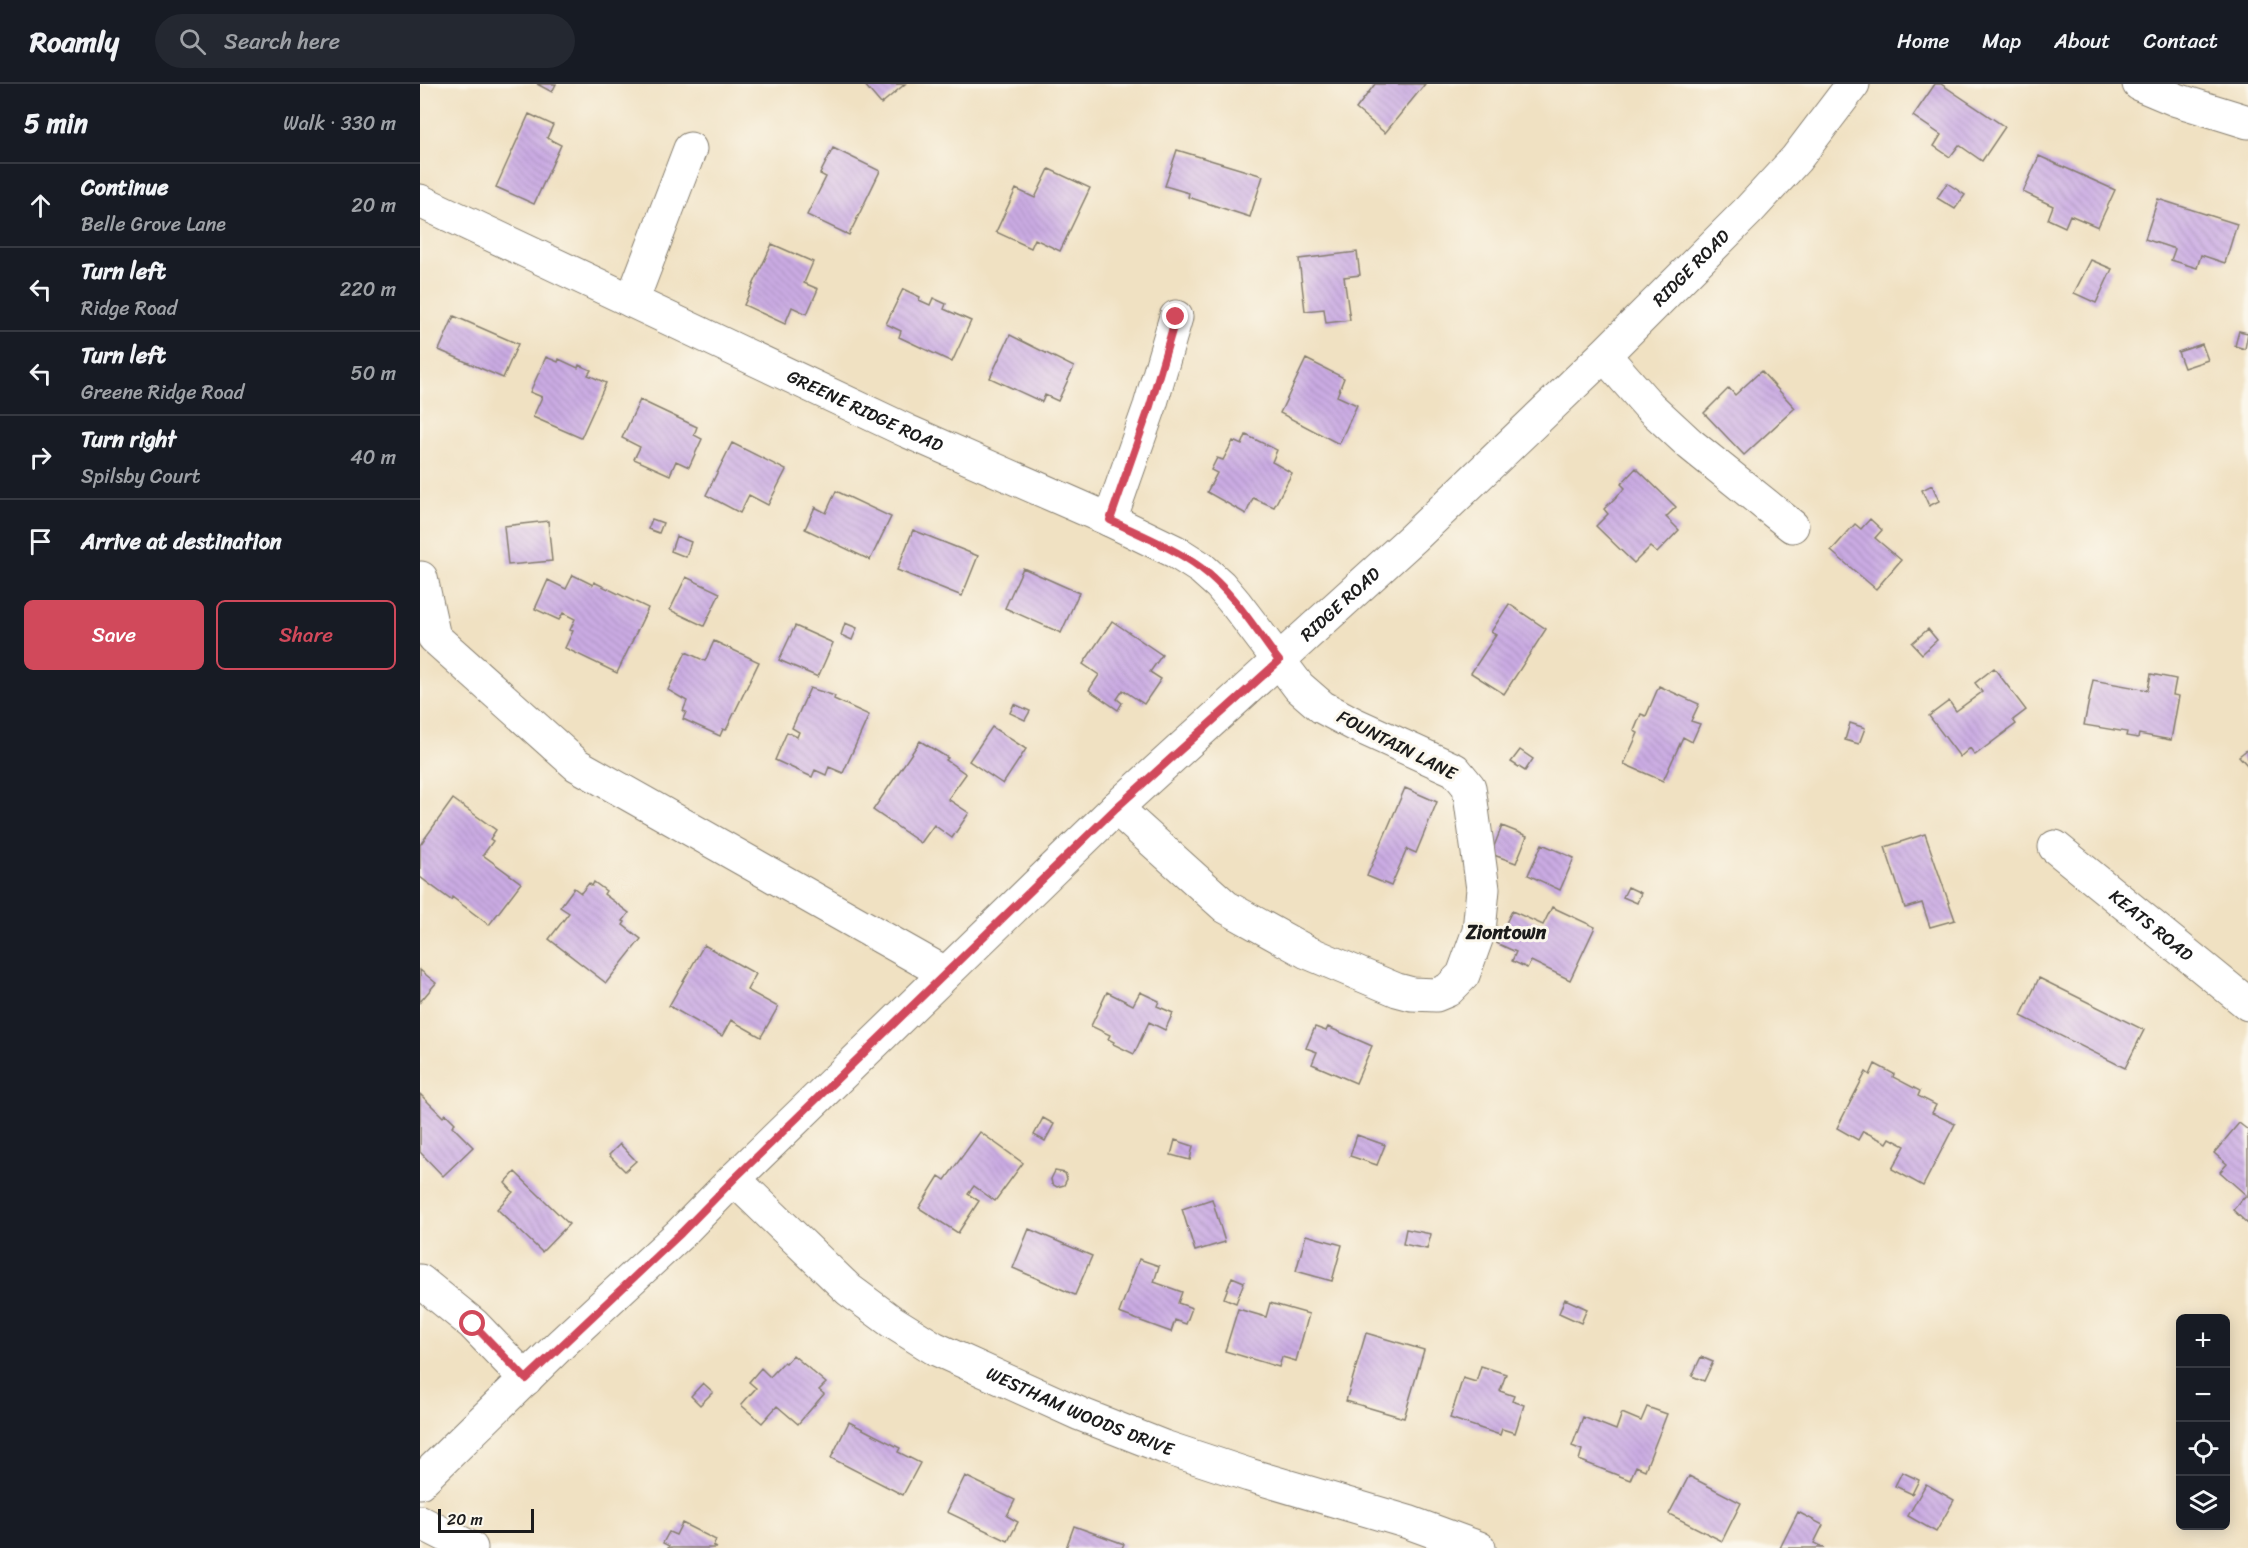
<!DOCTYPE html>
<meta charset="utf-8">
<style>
body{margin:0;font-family:Sriracha,sans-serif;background:#242831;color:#f1f3f6}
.controls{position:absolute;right:18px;bottom:18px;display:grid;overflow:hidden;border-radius:9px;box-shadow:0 3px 15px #0003}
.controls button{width:54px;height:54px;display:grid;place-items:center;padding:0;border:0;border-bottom:2px solid #363941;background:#171b24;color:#f1f3f6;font:30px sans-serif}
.scale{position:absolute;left:18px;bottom:15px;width:96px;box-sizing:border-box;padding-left:6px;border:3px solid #1c1c1c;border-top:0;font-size:16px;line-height:21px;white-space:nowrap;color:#1c1c1c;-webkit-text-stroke:4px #fbf7ec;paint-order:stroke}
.stop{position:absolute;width:18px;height:18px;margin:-14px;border:4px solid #d1495b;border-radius:50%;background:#fff}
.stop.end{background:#d1495b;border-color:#fff;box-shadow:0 2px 6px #0008}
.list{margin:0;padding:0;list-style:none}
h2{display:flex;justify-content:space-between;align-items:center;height:78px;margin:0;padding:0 24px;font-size:26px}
h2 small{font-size:20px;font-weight:400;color:#9ea1a6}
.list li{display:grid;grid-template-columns:39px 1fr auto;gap:18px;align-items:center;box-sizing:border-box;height:84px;padding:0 24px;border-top:2px solid #363941}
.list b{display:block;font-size:22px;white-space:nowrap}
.list p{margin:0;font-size:20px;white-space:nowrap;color:#9ea1a6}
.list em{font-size:20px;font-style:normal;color:#9ea1a6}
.actions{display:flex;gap:12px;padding:18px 24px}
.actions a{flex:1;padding:14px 0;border:2px solid #d1495b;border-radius:9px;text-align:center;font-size:21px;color:#d1495b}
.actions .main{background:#d1495b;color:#fff}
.icon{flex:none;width:33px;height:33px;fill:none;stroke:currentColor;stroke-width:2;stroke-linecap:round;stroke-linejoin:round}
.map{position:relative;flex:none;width:1828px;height:1464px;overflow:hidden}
header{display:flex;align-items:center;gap:36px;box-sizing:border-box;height:84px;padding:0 30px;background:#171b24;border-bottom:2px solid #363941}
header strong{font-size:28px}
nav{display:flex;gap:33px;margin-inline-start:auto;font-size:21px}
.search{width:420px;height:54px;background:#242831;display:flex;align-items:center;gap:15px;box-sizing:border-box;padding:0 21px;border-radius:33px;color:#9ea1a6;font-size:22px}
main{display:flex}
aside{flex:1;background:#171b24}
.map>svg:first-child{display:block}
</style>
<header>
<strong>Roamly</strong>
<div class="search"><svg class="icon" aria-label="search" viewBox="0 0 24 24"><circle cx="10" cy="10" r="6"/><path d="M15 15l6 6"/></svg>Search here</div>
<nav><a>Home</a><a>Map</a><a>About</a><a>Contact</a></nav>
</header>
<main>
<aside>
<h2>5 min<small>Walk · 330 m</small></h2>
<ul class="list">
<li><svg class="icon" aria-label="ahead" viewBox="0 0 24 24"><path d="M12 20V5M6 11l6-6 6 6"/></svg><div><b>Continue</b><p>Belle Grove Lane</p></div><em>20 m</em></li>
<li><svg class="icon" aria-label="left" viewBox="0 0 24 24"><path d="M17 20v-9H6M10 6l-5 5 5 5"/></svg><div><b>Turn left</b><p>Ridge Road</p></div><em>220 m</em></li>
<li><svg class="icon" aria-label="left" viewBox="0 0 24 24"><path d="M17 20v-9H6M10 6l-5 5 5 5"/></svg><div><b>Turn left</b><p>Greene Ridge Road</p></div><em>50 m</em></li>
<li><svg class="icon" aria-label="right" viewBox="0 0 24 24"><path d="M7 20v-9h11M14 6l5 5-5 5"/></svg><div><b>Turn right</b><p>Spilsby Court</p></div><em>40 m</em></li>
<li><svg class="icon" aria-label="arrive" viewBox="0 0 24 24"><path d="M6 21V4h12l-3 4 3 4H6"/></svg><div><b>Arrive at destination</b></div></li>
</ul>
<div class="actions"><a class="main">Save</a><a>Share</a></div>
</aside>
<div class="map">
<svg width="1828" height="1464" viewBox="0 0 1828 1464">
<defs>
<pattern id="building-back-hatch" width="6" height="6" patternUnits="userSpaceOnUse" patternTransform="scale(1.5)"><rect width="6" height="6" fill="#caabe3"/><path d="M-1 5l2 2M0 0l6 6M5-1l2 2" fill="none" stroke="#ad93c2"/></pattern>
</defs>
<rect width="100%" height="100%" fill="#fbf7ec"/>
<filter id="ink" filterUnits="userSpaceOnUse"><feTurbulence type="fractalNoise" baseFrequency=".0167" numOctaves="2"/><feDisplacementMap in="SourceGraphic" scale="12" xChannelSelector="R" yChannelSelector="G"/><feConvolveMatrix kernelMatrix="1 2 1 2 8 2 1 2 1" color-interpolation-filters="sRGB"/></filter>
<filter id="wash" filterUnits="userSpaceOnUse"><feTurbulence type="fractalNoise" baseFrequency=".008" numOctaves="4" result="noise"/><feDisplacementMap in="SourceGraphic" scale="24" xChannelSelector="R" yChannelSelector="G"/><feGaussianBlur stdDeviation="1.35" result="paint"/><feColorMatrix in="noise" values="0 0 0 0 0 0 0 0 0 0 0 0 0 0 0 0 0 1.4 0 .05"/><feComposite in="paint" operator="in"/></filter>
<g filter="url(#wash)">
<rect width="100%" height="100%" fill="#f0e1c2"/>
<g id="blocks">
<path fill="url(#building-back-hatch)" d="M117 0H136L132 8Z
M444 0H485L461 20Z
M955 0H1005L965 49 936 25Z
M1515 0H1521L1585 43 1562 77 1539 61 1530 73 1514 62 1521 51 1493 32Z
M109 30 133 41 127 54 141 61 114 120 76 103Z
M413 64 460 87 429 151 387 131 406 93 400 90Z
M757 66 843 92 830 133 768 113 769 109 745 102Z
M1619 72 1695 106 1678 143 1650 131 1645 143 1628 135 1633 122 1603 108Z
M629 85 670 104 640 167 615 155 611 164 576 148 596 105 615 114Z
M1527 99 1545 111 1535 125 1517 114Z
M1738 115 1817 140 1805 179 1781 171 1777 184 1751 176 1755 165 1725 155Z
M352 160 393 178 384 199 398 205 387 230 372 223 365 240 324 221Z
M937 168 940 191 924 193 930 236 906 239 904 225 885 227 879 175Z
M1671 176 1692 185 1676 219 1654 209Z
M483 205 500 213 499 216 510 221 513 214 526 220 524 225 551 237 532 278 479 253 481 247 466 240Z
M34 232 98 260 83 294 19 266Z
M1819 247 1828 249 1825 265 1815 262Z
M590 251 654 283 638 317 625 311 622 318 570 294Z
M1782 260 1788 276 1764 284 1758 268Z
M126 273 138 278 139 275 158 284 159 281 171 286 168 291 186 299 161 354 113 333 122 313 110 308Z
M886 275 924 294 917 312 937 321 919 360 860 329Z
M1341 287 1375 324 1324 371 1284 329 1309 304 1315 311Z
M220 316 277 343 274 351 282 355 269 383 256 377 250 391 214 375 220 363 202 354Z
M826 351 857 366 852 378 872 389 854 423 833 414 826 430 787 408 797 389 791 386 797 374 803 376 813 357 822 361Z
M312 359 366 386 348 421 329 411 320 429 286 411Z
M1216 384 1256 423 1246 433 1259 446 1237 469 1230 463 1214 479 1176 442 1188 430 1184 425 1205 404 1201 400Z
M1512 401 1519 417 1509 422 1502 406Z
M416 407 471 433 450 476 385 445 395 423 406 429Z
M232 435 243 439 239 449 228 445Z
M1450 435 1462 446 1455 454 1481 476 1456 505 1411 467 1435 440 1441 445Z
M128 437 132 477 88 481 84 442Z
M493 446 558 472 542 512 477 486Z
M256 452 271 458 266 473 251 467Z
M603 484 659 509 641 549 585 524Z
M153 491 173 501 174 498 228 524 197 589 145 564 153 547 150 546 155 535 143 529 139 536 115 525 128 496 146 505Z
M266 493 300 509 284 542 250 526Z
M1089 520 1126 545 1084 610 1051 589 1076 551 1071 548Z
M692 537 742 571 730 588 741 595 724 620 703 606 697 615 702 619 698 626 669 606 679 591 663 580Z
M425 539 437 544 432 556 421 551Z
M375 542 413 559 398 593 359 576Z
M1508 545 1517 556 1502 570 1492 559Z
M294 557 339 578 306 646 303 645 300 652 263 635 266 628 263 627 267 617 248 606 266 568 285 577Z
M1574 584 1606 626 1593 636 1596 640 1555 671 1550 664 1540 673 1509 632 1529 617 1536 627 1562 608 1555 599Z
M1731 590 1756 595 1753 611 1759 612 1751 656 1719 650 1718 654 1706 652 1707 648 1664 641 1673 596 1728 606Z
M1239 602 1279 620 1271 637 1280 640 1272 658 1263 653 1243 697 1204 680 1218 649 1214 647 1221 630 1226 632Z
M390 604 415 612 414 615 449 631 423 689 409 683 406 691 395 686 392 693 355 676 367 648 377 653 379 648 372 644Z
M594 620 610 627 605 636 590 629Z
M1430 639 1445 644 1439 660 1425 656Z
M572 643 606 665 583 700 549 677Z
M500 657 528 674 526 676 546 690 528 715 549 729 532 754 514 741 501 759 453 726Z
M1828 665V682L1819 672Z
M1100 666 1113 675 1105 687 1091 678Z
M985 704 1017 718 996 769 987 765 971 802 947 792Z
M33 715 76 746 70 755 73 757 63 771 101 799 69 841 32 813 31 816 0 793V761Z
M1082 742 1107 752 1096 779 1071 770Z
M1505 750 1535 836 1510 843 1502 819 1485 824 1465 763Z
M1122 760 1154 774 1140 806 1108 791Z
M174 798 186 807 184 810 209 829 203 837 205 838 203 841 221 855 186 899 129 855 149 829 140 823 154 804 161 809 169 799 172 802Z
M1208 803 1221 809 1217 819 1203 813Z
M1132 823 1175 843 1150 896 1111 877 1107 884 1092 877 1096 868 1076 859 1092 827 1123 841Z
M284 861 336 890 327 906 358 923 341 953 311 936 302 952 249 922Z
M0 886 16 899 0 918Z
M1619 894 1724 946 1705 984 1601 932Z
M687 908 713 921 720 908 739 917 737 922 753 929 745 946 729 938 714 970 693 960 694 958 688 955 690 951 671 942Z
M895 943 906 947 908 943 952 962 936 999 892 980 897 968 886 964Z
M1455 980 1474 990 1473 993 1500 1007 1498 1012 1516 1021 1512 1029 1535 1040 1503 1102 1472 1085 1485 1062 1470 1054 1467 1059 1443 1047 1438 1056 1417 1044 1446 988 1450 991Z
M0 1010 23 1033 26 1030 35 1039 32 1042 53 1063 23 1092 0 1068Z
M623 1034 634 1040 625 1057 614 1051Z
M1819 1039 1828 1046V1140L1813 1126 1826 1111 1800 1088 1807 1080 1794 1069Z
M560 1048 603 1079 575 1117 554 1102 548 1110 559 1117 538 1149 499 1124 519 1092 525 1096Z
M937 1051 965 1061 957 1081 930 1072Z
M755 1056 773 1062 770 1076 751 1071Z
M200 1060 216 1077 205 1087 189 1071Z
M635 1087 645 1089 647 1095 644 1101 637 1103 632 1100 631 1095Z
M95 1088 149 1140 122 1168 77 1125 93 1108 85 1099Z
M792 1115 805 1158 775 1167 762 1125Z
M609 1145 672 1172 655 1211 593 1184Z
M986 1145 1011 1150 1007 1165 983 1160Z
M886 1151 922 1161 912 1197 876 1187Z
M719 1175 739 1182 734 1198 762 1208 758 1219 772 1224 766 1240 755 1236 751 1248 699 1229Z
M812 1193 824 1198 816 1219 804 1214Z
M1145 1215 1167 1225 1161 1239 1139 1229Z
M850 1219 889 1230 876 1277 862 1273 859 1283 805 1267 818 1225 846 1233Z
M946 1249 1004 1266 984 1334 926 1317Z
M373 1271 406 1299 399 1306 404 1310 378 1340 357 1322 342 1339 321 1321 336 1304 329 1298 341 1284 350 1293 364 1278 366 1279Z
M1281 1273 1293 1278 1284 1297 1272 1292Z
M1061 1282 1086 1290 1080 1307 1094 1312 1092 1317 1104 1321 1095 1349 1082 1345 1080 1351 1030 1334 1043 1294 1056 1298Z
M283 1299 293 1308 280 1321 271 1312Z
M1227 1323 1247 1330 1225 1386 1216 1382 1210 1396 1159 1376 1162 1366 1152 1362 1163 1333 1196 1346 1202 1329 1221 1337Z
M429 1338 480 1364 478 1368 500 1379 483 1411 411 1374Z
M1482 1388 1499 1396 1492 1410 1475 1402Z
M545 1392 595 1416 587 1432 598 1438 588 1457 527 1428Z
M1269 1392 1321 1419 1302 1457 1249 1430Z
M1506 1400 1534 1416 1516 1448 1488 1432Z
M1378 1428 1403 1441 1394 1459 1404 1464H1360Z
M262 1439 296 1456 293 1462 297 1464H248L249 1462 243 1459 249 1448 256 1451Z
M654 1442 704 1460 702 1464H646Z"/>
</g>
</g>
<g filter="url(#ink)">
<use href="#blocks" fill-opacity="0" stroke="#867e6f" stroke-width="1.5"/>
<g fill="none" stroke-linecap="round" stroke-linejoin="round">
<g stroke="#867e6f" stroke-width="35">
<g id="minor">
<path d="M1719 0 1757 16 1828 38"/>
<path id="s1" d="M0 117 487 347 690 436 756 468 781 484 800 501 816 520 879 603 902 623 934 640 1035 686 1049 703 1063 805 1059 847 1043 891 1028 906 1016 911 992 910 977 906 887 868 806 823 696 724"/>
<path d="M212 217 270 65"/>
<path d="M1184 271 1229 322 1270 360 1372 442"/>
<path d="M690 436 730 322 756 233"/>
<path d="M1 494 14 553 157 681 525 889"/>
<path id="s2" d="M1635 763 1828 920"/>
<path id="s3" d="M314 1095 429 1206 471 1237 514 1264 660 1330 744 1363 829 1391 988 1438 1059 1464"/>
<path d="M0 1197 53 1240 106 1295"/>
<path d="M0 1438 51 1464"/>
</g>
</g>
<g stroke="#867e6f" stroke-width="35">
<g id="tertiary">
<path id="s4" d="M0 1398 141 1260 261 1149 314 1095 696 724 993 454 1184 271 1329 126 1376 75 1433 0"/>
</g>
</g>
<use href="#minor" stroke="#fff" stroke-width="33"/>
<use href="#tertiary" stroke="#fff" stroke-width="33"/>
</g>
</g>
<g fill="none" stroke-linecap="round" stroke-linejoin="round" filter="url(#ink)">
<path stroke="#d1495b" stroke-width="8" d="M53 1240 106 1295 261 1149 314 1095 696 724 859 577C835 545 813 508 781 484 754 464 721 451 690 436L730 322 756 233"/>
</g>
<g text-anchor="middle" stroke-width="6" stroke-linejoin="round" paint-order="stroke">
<g font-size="18" fill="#1c1c1c" stroke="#fbf7ec">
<text dy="6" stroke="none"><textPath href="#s4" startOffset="1758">RIDGE ROAD</textPath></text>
<text dy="6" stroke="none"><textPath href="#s1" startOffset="492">GREENE RIDGE ROAD</textPath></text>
<text dy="6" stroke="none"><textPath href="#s4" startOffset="1272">RIDGE ROAD</textPath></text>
<text transform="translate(977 661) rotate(27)" y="6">FOUNTAIN LANE</text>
<text dy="6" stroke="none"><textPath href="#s2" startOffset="124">KEATS ROAD</textPath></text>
<text dy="6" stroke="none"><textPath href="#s3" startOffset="422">WESTHAM WOODS DRIVE</textPath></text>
</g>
<g font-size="20" font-weight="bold" fill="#1c1c1c" stroke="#fbf7ec">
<text x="1086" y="855">Ziontown</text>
</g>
</g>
</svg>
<div class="controls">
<button>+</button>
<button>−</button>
<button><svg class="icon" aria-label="locate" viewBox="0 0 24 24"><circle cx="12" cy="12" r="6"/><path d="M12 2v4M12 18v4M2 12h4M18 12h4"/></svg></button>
<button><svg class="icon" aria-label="layers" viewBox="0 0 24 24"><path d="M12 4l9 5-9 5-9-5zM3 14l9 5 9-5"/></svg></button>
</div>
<div class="scale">20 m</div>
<div class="stop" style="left:53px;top:1240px"></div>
<div class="stop end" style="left:756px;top:233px"></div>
</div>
</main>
